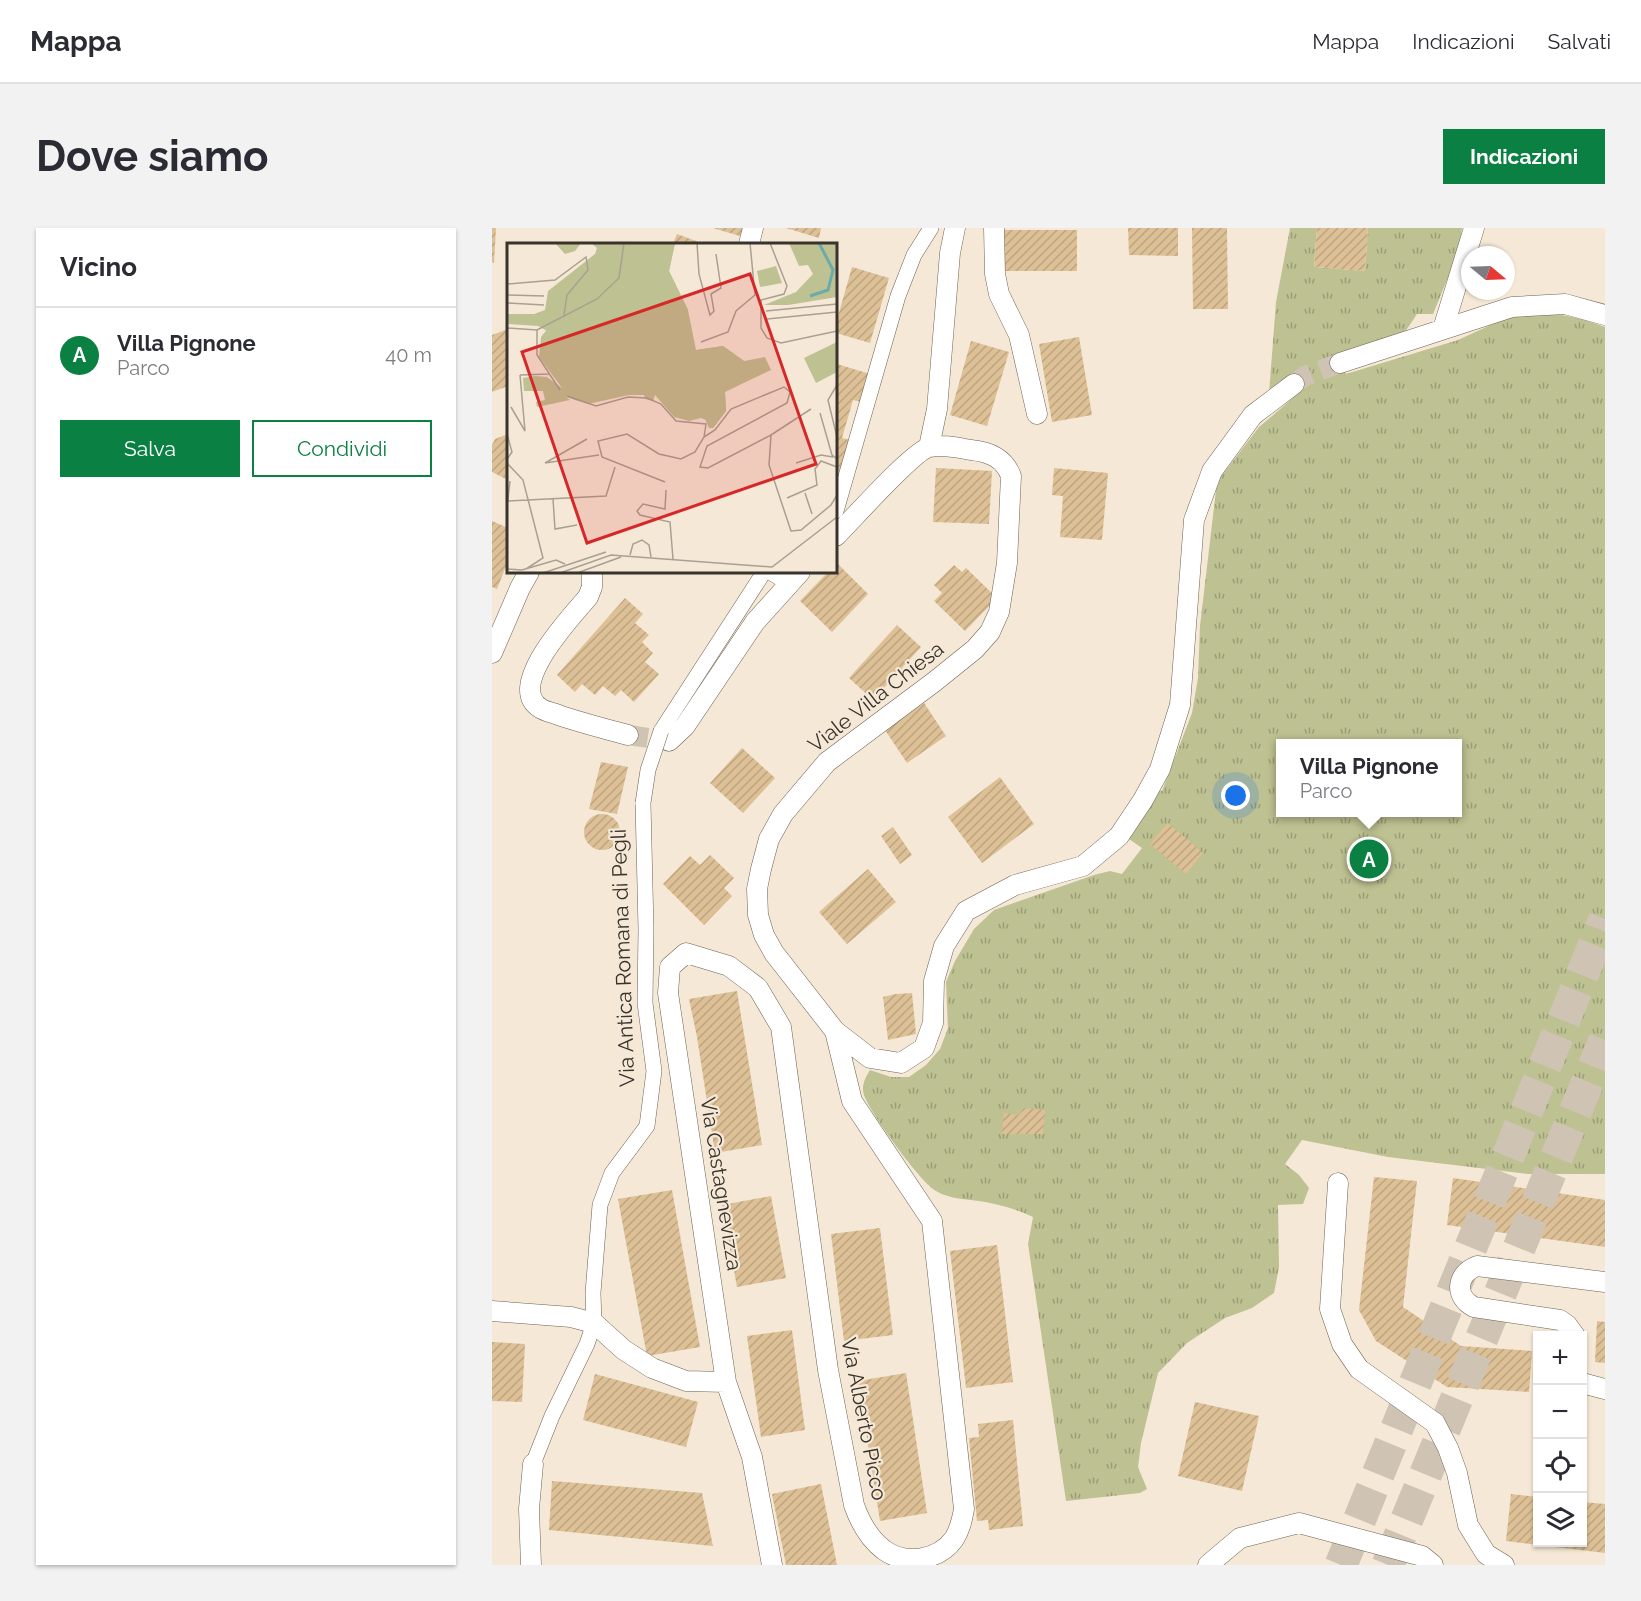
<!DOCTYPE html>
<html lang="it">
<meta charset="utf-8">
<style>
body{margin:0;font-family:Raleway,sans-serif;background:#f2f2f3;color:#2b2b33}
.controls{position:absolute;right:18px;bottom:18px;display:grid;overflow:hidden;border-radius:0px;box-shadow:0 2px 4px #0004}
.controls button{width:54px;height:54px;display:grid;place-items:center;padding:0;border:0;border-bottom:2px solid #e1e1e2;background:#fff;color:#2b2b33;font:30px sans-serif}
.compass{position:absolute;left:969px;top:18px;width:54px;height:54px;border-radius:50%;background:#fff;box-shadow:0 2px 4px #0004;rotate:109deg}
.you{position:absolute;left:744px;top:568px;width:21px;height:21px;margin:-15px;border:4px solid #fff;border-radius:50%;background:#1a73e8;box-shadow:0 0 0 9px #1a73e833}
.badge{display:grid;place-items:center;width:39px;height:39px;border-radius:50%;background:#0b8043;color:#fff;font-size:20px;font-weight:700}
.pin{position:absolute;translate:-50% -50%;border:3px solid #fff;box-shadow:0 2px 6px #0006}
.popup{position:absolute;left:784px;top:511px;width:186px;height:78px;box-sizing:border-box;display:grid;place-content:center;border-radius:0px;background:#fff;filter:drop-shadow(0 2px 4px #0005);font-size:20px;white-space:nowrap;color:#7c7c81}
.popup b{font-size:22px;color:#2b2b33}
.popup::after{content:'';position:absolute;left:50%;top:100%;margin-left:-12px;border:12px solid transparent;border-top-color:#fff}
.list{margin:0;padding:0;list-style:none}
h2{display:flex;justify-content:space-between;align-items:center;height:78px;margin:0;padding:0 24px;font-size:26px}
h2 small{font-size:20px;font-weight:400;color:#7c7c81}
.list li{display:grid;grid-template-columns:39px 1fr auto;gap:18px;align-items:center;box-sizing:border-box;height:96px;padding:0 24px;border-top:2px solid #e1e1e2}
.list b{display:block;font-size:22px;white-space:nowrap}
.list p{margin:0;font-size:20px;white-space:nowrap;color:#7c7c81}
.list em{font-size:20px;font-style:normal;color:#7c7c81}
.actions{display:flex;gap:12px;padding:18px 24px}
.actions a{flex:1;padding:14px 0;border:2px solid #0b8043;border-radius:0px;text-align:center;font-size:21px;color:#0b8043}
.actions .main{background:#0b8043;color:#fff}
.icon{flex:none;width:33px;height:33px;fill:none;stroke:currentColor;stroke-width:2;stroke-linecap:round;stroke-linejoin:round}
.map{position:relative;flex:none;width:1113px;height:1337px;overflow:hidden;border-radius:0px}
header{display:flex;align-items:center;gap:36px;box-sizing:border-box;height:84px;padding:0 30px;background:#fff;border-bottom:2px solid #e1e1e2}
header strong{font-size:28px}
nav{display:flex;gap:33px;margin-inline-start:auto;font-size:21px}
.intro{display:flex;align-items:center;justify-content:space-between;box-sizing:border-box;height:144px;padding:0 36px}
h1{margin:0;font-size:42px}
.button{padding:15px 27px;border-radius:0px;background:#0b8043;color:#fff;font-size:21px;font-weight:700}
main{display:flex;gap:36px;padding:0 36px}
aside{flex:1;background:#fff;border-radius:0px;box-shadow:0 2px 4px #0004}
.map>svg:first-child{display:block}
</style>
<header>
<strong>Mappa</strong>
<nav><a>Mappa</a><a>Indicazioni</a><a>Salvati</a></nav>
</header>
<div class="intro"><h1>Dove siamo</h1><a class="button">Indicazioni</a></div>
<main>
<aside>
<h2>Vicino<small></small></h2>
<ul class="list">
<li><span class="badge">A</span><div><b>Villa Pignone</b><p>Parco</p></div><em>40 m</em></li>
</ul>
<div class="actions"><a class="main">Salva</a><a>Condividi</a></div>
</aside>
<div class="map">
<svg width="1113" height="1337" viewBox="0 0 1113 1337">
<defs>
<pattern id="park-tufts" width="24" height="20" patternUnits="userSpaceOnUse" patternTransform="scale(1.5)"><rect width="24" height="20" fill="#bec191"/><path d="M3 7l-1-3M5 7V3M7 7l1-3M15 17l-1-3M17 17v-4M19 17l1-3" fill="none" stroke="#9b9d77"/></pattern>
<pattern id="building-hatch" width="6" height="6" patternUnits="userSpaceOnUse" patternTransform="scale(1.5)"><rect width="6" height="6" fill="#ddc095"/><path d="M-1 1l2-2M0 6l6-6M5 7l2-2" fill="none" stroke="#bea581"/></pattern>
</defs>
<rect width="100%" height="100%" fill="#f5e8d6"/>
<path fill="url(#park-tufts)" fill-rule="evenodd" d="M798 0H825L822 39 873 43 876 0H970L966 25 941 86H925L913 104 845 130 854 146 966 112 1014 90 1059 85 1090 91 1113 99V946H1037L896 929 810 912 793 936 807 947 817 960 811 976 786 977 787 1039 782 1065 760 1080 733 1090 695 1115 666 1145 649 1215 646 1239 655 1261 648 1265 574 1273 536 1016 541 989C526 982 510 977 493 974 477 971 459 972 444 963 429 955 378 885 372 867 369 858 373 850 378 842L399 849H417L434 837 448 821 456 800 454 754 463 733 482 701 502 682 602 647 618 643 630 646 650 620 621 600 648 558 670 563 700 485 706 450 708 398 725 254 767 199 807 165 799 150 777 166 784 74ZM788 516H966V584H788Z"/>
<path fill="url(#building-hatch)" d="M0 0H4L2 35 0 34Z
M221 0H254L251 9Z
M294 0H329L327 10Z
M636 0H686V28L637 27Z
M700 0H735L736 81H701Z
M825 0H876L873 43 822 39Z
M511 2H585V43H511Z
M185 6 212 16H181Z
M360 39 397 50 378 115 344 105V95Z
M16 101V158L0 164V107Z
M587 109 600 187 560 194 547 116Z
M479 113 517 124 495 198 458 187Z
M345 136 378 146 369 174 361 172 350 210 358 212 349 242 344 241Z
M16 206V252L0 244V217L3 211Z
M444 240 500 243 497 296 441 294Z
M562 240 616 245 610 312 568 309 571 268 560 267Z
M0 293 16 300V333L5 361 0 359Z
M344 334 376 366 340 404 308 373 336 344H344Z
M462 337 470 344 474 340 505 370 473 403 442 373 450 365 442 357Z
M133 370 151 386 143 395 157 407 150 414 161 425 153 434 167 446 142 474 129 462 123 468 111 458 103 467 90 456 83 464 65 447Z
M405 397 429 419 381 472 357 450Z
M432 475 454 508 415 535 393 502Z
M250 520 283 550 251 585 218 555Z
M109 534 136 539 125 586 97 581Z
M508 549 542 596 490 635 456 589Z
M92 604a18 18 0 1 1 36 0a18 18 0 1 1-36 0Z
M676 595 711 625 694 646 658 616Z
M401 599 420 627 408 636 389 608Z
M218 627 242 650 232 660 240 668 212 697 171 656 198 628 208 637Z
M376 641 404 674 355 716 327 684Z
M245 763 270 917 223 925 205 809 197 771Z
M420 765 424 806 396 812 391 769 404 766Z
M530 880 553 882 551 906H510L512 885 529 887Z
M882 949 925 953 911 1079 969 1118 1040 1123 1037 1164 955 1159 884 1113 867 1082Z
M961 950 1113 972V1019L955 997Z
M180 962 208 1119 155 1128 126 971Z
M279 968 294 1050 245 1059 230 977Z
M388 1000 401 1107 352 1113 339 1006Z
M505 1017 521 1154 474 1160 458 1023Z
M1105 1093 1113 1094V1135L1103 1134Z
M300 1102 313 1202 269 1209 255 1108Z
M0 1114 33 1116 30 1174 0 1173Z
M414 1145 435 1285 388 1293 366 1153Z
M103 1146 206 1174 194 1219 91 1192Z
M703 1174 767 1188 750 1263 686 1248Z
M521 1192 531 1298 497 1302 496 1292 485 1293 477 1210 487 1209 486 1196Z
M60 1253 210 1265 221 1318 57 1302Z
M329 1256 345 1337H294L280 1266Z
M1019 1266 1046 1269V1314H1090V1274L1113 1276V1325L1014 1313Z"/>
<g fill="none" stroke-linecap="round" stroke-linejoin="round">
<path stroke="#cfc4b4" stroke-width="20" stroke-dasharray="20 10" stroke-linecap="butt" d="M802 156 813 148 848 135
M136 507 177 513"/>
<path stroke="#cfc4b4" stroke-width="33" stroke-dasharray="33 16" stroke-linecap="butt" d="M849 1337 1113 691
M896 1337 1113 812"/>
<g stroke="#6d6252" stroke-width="16">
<path id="pedestrian" d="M344 283 406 68 422 27 439 0
M278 344 296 355
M169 503 272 344
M41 1236 60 1188 95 1116 102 1095 101 1065 108 977 120 945 155 898 162 843 153 775 154 701 151 575"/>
</g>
<g stroke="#6d6252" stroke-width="21">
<path id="minor" d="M502 0 503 46 507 66 527 107 545 186
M257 16 261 0
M951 101 982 0
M848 135 1020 79 1073 76 1113 87
M437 219 445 181 458 25 463 0
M344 308C359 293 422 222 438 219 450 216 467 220 479 222 498 224 512 230 519 248L515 335 507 384 498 404 483 421 442 454 335 534 291 586 277 611 269 641 265 661 266 687 272 707 282 725 343 803 378 830 409 835 432 820 441 795 442 753 452 718 474 683 523 657 591 638 627 608 651 572 668 541 688 477 702 292 720 243 761 187 802 156
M100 344V359L96 369C80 388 13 458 48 480 54 484 63 485 69 488 91 495 113 501 136 507
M0 425 28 360 37 344
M177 513 193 498 263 394 308 344
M846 955 838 1081 850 1116 867 1141 943 1195 956 1220 965 1245 976 1297 994 1326 1012 1337
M0 1083 79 1089 102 1095 132 1122 160 1140 194 1153 234 1154 176 765 178 739 194 725 237 738 266 760 289 799 336 1142 362 1277C368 1294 376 1310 392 1322 413 1337 446 1333 462 1311 468 1302 470 1292 472 1281L440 993 360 873 343 803
M1083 1108 1075 1097 1068 1092 982 1079C962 1069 964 1046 985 1038L1113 1054
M234 1154 260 1229 280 1337
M1090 1155 1113 1161
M39 1337 37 1281 41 1236
M716 1337 748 1310 807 1295 930 1328 941 1337"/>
</g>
<use href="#pedestrian" stroke="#fff" stroke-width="15"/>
<use href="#minor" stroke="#fff" stroke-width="20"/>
<g stroke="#6d6252" stroke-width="16" stroke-linecap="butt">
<path id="pedestrian-bridge" d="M151 575 156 542 169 503"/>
</g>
<use href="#pedestrian-bridge" stroke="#fff" stroke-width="15"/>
</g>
<g text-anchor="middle" stroke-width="4.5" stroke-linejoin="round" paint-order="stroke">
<g font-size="21" fill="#38332c" stroke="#f5e8d6">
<text transform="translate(384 469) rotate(-38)" y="7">Viale Villa Chiesa</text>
<text transform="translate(131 730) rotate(-92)" y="7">Via Antica Romana di Pegli</text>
<text transform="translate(229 956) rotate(81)" y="7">Via Castagnevizza</text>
<text transform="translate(372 1191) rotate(79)" y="7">Via Alberto Picco</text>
</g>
</g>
<g transform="translate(15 15)">
<rect width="330" height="330" fill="#f5e8d6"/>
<path d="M48 0H74L68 8 58 11ZM84 0H168L162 28 181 67 178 93 189 107 216 103 237 118 218 149 219 168 206 185H202L198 176 31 83 0 81V71H27L38 67 41 48 88 11 90 5ZM282 0H330V54L281 62H257L289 49 306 31 301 22 292 23Z" fill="#bec191"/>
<path d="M119 0H168L162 28 181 67 189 107 216 103 237 118 258 114 264 127 218 149 219 168 206 185H202L201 178 194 175 182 178 167 174 148 152 146 158 138 156 137 152H122L81 161 59 154 63 157 30 164 29 159 38 157 36 148H17L16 135 28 133 40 134 55 145 32 114 34 94 45 80 54 76 64 79 70 69 103 48 113 35Z" fill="#bec191"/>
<path d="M269 23 275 40 253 44 250 28ZM330 99V129L309 140 297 115Z" fill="#bec191"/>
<path fill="none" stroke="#6aabac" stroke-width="3" d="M303 53 321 47 326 27 312 0"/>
<path fill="none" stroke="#a9a092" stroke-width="1.5" d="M190 0 192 31 203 72 207 68 204 51 214 45 209 11M263 0 280 43 277 51 254 57V85L260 95 274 100 330 88M0 41 48 37 79 14 81 27 60 52 57 72M0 52 37 53M0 60 37 62M259 68 330 61M260 76 330 69M0 85 30 87 90 56 112 35 117 0M30 87V112L53 147M194 99 221 89 229 68 248 52 243 0M13 132 42 131M330 142 321 157 330 194M60 153 89 163 121 154 140 155 154 161 169 178 199 181 197 194 188 209 174 216 152 211 120 191 91 198 95 214 158 239M4 164 18 188 13 132M313 170 325 212 330 216M0 191 5 209 0 216M264 192 304 166M197 194 208 187 224 166 277 144 283 149 280 160 200 203 193 224 201 225 264 192 262 222 284 288 294 287 324 262 330 252M80 196 38 220 92 212M0 220 16 237 36 315 19 326M289 220 314 212 326 214M159 247 158 266 136 261 130 268 133 272 163 279 166 316M298 250 305 271M280 255 310 242 308 226 314 218 330 224M46 256 48 286 70 282M0 258 99 253 108 224M0 264 3 238M123 312 126 301 135 297 142 302 144 314M0 326 15 327 49 317 58 321M36 330 99 309M53 330 104 312 265 324 330 274M70 330 114 314"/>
<path fill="#d62828" fill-opacity="0.15" stroke="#d62828" stroke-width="3" d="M243 31 309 221 80 300 15 109Z"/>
<rect width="330" height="330" fill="none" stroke="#38332c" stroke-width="3"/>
</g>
</svg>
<div class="controls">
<button>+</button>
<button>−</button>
<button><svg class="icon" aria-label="locate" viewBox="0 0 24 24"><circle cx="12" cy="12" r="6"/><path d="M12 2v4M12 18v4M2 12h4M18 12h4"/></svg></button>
<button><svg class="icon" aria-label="layers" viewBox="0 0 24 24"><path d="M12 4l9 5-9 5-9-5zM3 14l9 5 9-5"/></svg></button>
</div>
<svg class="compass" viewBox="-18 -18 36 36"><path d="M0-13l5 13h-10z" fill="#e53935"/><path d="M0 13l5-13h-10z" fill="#7c7c81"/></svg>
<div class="you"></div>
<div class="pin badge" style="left:877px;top:631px">A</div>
<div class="popup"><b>Villa Pignone</b>Parco</div>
</div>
</main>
